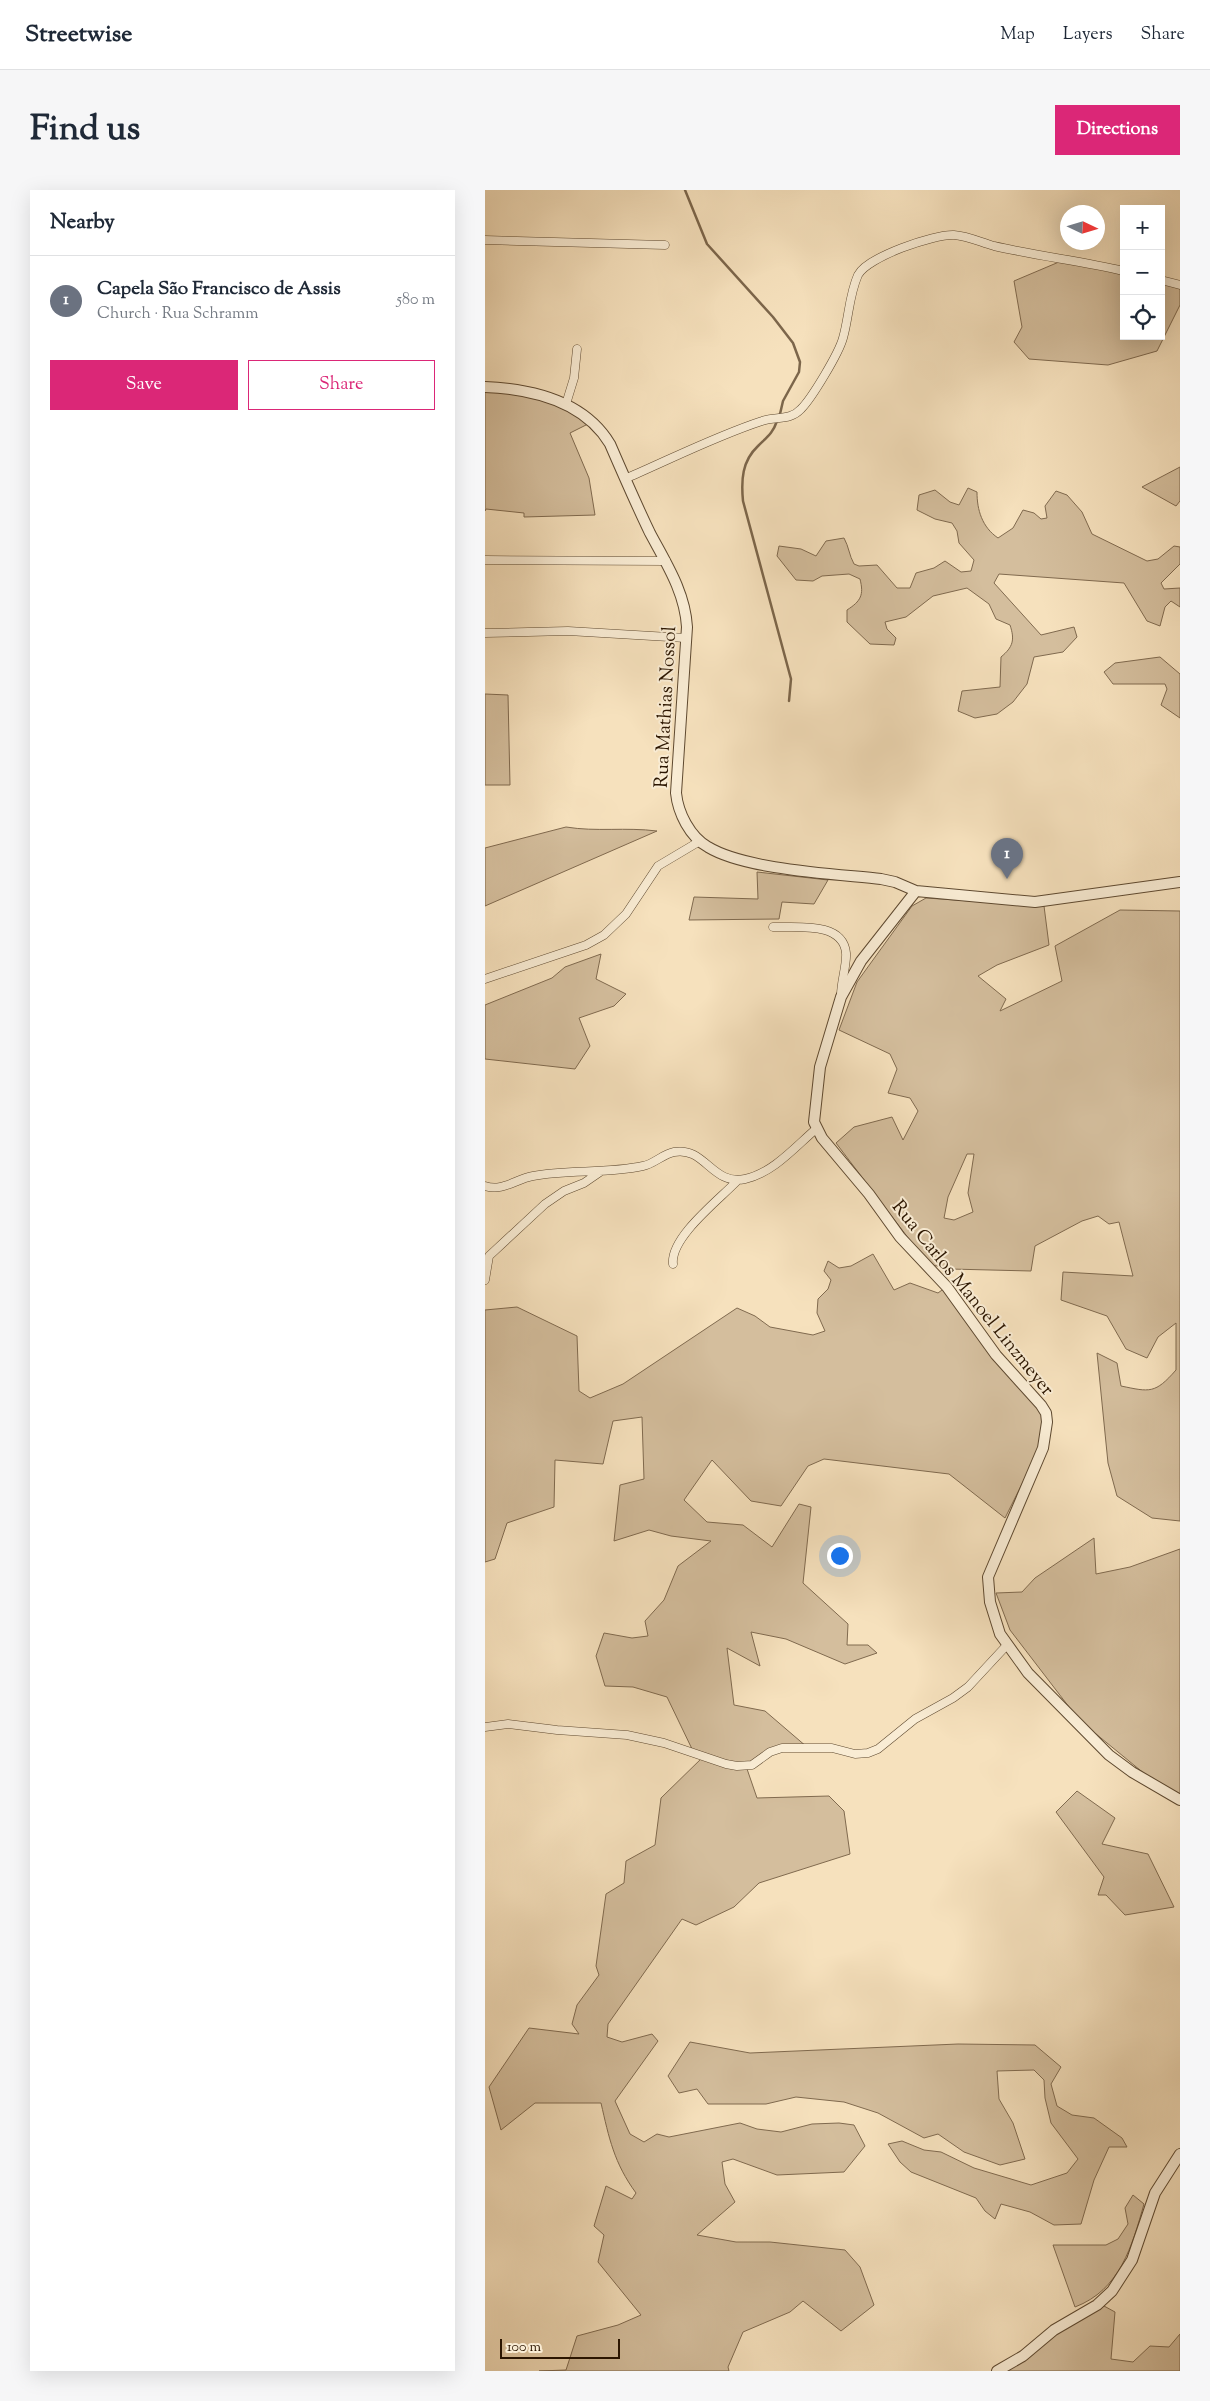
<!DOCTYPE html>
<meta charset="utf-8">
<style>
body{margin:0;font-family:"Sorts Mill Goudy",serif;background:#f6f6f7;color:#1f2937}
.controls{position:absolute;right:15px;top:15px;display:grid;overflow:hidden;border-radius:0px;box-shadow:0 5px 20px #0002}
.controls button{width:45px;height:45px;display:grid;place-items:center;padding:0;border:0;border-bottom:1px solid #e0e1e3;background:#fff;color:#1f2937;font:25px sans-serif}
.compass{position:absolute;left:575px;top:15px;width:45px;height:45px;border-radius:50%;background:#fff;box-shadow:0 5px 20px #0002;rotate:94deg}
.scale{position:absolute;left:15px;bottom:12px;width:120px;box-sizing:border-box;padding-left:5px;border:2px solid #2c1601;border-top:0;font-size:14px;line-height:18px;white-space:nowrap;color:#2c1601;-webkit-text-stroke:4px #f9ecd4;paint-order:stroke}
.you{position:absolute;left:354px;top:1365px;width:18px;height:18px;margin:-12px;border:4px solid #fff;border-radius:50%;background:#1a73e8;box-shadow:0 0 0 8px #1a73e833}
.badge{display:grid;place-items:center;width:32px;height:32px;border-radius:50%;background:#db2777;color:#fff;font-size:16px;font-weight:700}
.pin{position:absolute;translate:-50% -41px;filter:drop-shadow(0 1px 2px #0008)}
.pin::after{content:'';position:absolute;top:26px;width:18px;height:15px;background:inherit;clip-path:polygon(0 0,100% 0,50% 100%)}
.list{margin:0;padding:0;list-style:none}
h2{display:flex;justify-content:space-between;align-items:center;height:65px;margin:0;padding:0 20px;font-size:21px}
h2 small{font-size:16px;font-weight:400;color:#747a83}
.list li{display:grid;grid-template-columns:32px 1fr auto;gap:15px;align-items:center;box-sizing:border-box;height:90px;padding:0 20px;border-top:1px solid #e0e1e3}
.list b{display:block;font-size:19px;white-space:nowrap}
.list p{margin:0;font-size:16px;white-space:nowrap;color:#747a83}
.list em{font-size:16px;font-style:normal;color:#747a83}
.actions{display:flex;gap:10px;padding:15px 20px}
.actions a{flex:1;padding:11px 0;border:1px solid #db2777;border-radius:0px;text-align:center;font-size:18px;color:#db2777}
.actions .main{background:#db2777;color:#fff}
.icon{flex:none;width:28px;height:28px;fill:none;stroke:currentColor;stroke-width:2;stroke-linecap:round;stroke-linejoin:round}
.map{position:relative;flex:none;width:695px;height:2181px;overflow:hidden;border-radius:0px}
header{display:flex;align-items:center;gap:30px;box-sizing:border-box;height:70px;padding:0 25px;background:#fff;border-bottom:1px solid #e0e1e3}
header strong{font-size:24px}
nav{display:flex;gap:28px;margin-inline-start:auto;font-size:18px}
.intro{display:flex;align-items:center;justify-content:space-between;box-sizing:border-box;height:120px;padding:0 30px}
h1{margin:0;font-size:35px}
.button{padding:12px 22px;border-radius:0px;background:#db2777;color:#fff;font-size:18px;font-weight:700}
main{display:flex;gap:30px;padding:0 30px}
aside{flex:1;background:#fff;border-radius:0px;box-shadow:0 5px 20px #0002}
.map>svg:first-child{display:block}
</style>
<header>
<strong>Streetwise</strong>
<nav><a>Map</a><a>Layers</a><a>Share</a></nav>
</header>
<div class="intro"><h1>Find us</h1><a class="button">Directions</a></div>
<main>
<aside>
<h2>Nearby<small></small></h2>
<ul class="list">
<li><span class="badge" style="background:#6b7280">1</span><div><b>Capela São Francisco de Assis</b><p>Church · Rua Schramm</p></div><em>580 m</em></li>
</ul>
<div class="actions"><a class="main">Save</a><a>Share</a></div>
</aside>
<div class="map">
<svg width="695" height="2181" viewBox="0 0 695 2181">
<rect width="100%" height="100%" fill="#f6e1bd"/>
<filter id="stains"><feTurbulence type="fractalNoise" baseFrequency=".004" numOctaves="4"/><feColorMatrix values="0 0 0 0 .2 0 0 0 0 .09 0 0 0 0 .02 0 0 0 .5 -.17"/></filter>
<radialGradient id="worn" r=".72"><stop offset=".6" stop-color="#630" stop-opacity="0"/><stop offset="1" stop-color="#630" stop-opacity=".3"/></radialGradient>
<path fill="#d4be9d" stroke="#806a4f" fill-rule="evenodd" d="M581 69 639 81V146H676V90L695 95V115L672 161 623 175 544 169 529 152 537 137 529 91Z
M0 200C45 203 67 207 103 234L85 243 104 288 110 325 39 327V323L1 319 0 321Z
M695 277V311L691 316 657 297Z
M483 298 492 302C492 320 497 337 513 348L528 338 538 320 549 323 556 329 562 328 560 316 571 301 582 305 597 322 607 344 662 371 673 369 689 356 695 357V374L676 393 679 399 695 398V417L686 411 680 417 675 436 662 431 639 393 514 384 509 393 556 445 589 437 592 447 578 462 549 467 542 494 528 512 512 524 490 528 473 521 477 501 515 497 516 467C528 457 530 450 525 435L511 429 504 414 482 398 448 406 421 427 400 432 402 439 411 448 409 455 385 454 362 432V420C376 411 379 405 375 389L364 384 337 386 328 391 311 390 292 366 294 356 316 359 331 366 341 351 359 348C364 357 364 365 369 374L374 376 392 375 412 398H425L431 383 449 378 460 371 476 382 486 381 489 370 474 353 472 341 467 333 450 329 432 320 434 305 450 300 465 312 474 315Z
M675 467 695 484V528L676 515 682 499 680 494H628L619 482 630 473Z
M0 504 23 505 25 595H0Z
M81 637C111 642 141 637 172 641L0 716V658Z
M272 682 343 690 329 714 297 712 294 729 204 730 209 707 273 709Z
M441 708 559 716 564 755 512 775 493 786 521 809 515 821 577 791 570 756 635 720 695 721V1331L667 1328 632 1306 623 1273 612 1163 632 1173 636 1196C665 1202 670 1204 691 1180V1133L673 1147 662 1168 641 1159 622 1126 576 1110 578 1082 648 1086 634 1032 624 1034 613 1026 597 1031 550 1056 546 1081 465 1079 443 1074 351 953 369 937 407 927 418 950 433 921 425 908 403 903 412 879 405 864 354 840 372 792 427 716ZM482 964H489L483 1003 488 1022 469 1030 459 1028 463 1007Z
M116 764 111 789 141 804 129 816 94 828 105 856 90 879 0 869V815L67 788 80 777Z
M388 1064 409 1100 425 1093 453 1103 461 1097 558 1223V1246L544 1280 520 1328 464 1284 339 1269 323 1276 296 1316 266 1311 227 1270 199 1310 222 1332 258 1335 287 1357 314 1314 326 1317 318 1393 363 1434 362 1455H383L392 1463 360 1474 301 1449 266 1442 275 1476 242 1458 249 1515 280 1521 322 1557 297 1558 261 1576 272 1608 344 1606 359 1621 365 1664 274 1693 249 1717 211 1735 197 1729 123 1834 122 1847 137 1852 167 1844 173 1851 130 1911 145 1944 159 1952 172 1944 184 1947 255 1933 272 1939 296 1942 327 1934 354 1933 369 1935 380 1956 359 1982 292 1985 248 1969 237 1972 240 1994 250 2012 212 2045 251 2052H285L360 2060 375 2077 389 2115 356 2141 318 2111 305 2122 258 2142 243 2177 244 2181H54L81 2180 92 2146 133 2135 156 2125 113 2072 119 2045 109 2036 121 1996 147 2009 151 2003C129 1973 124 1948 116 1913H50L16 1940 4 1897 44 1838 94 1844 87 1834 92 1815 114 1785 111 1776 121 1704 139 1693 141 1671 170 1655 176 1608 219 1566 208 1561 182 1507 148 1497 120 1496 111 1466 119 1443 147 1448 163 1446 160 1431 179 1410 193 1376 226 1351 186 1346 164 1340 129 1351 135 1295 159 1289 157 1227 128 1231 118 1274 70 1270 69 1317 22 1333 10 1369 0 1372V1120L32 1117 92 1146 94 1201 105 1208 138 1194 252 1118 270 1126 285 1137 328 1145 340 1141 332 1123 333 1109 343 1099 346 1090 339 1081 343 1071 354 1078 366 1076Z
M609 1348 611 1384 645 1377 695 1359V1606L672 1594 594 1530 525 1440 511 1403 537 1402 550 1388Z
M592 1601 630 1628 617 1654 663 1664 689 1717 640 1725 621 1705H613L619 1687 571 1622Z
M205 1852 265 1863 473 1854 550 1855 576 1877 566 1894 572 1916 587 1925 609 1928 637 1948 642 1957H624L609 1990 596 2034 569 2035 545 2022 516 2014 510 2029 500 2021 491 2008 426 1982 415 1972 403 1954 417 1951 439 1960 456 1962 489 1978 546 1995 582 1983 593 1969 566 1933 560 1908 559 1890 549 1880 512 1881 514 1909 528 1933 540 1969 515 1975 479 1962 453 1944 439 1948 393 1923 359 1912 311 1907 281 1914H223L212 1899 194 1903 183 1886Z
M648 2005 659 2014C647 2056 635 2100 590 2117L568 2055H621L633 2049 643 2034 640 2018Z
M619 2116 630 2122 626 2169 648 2172 665 2156 684 2157 695 2144V2181H518L578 2138Z"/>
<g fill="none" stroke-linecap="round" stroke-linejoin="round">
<path stroke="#7c664b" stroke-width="2.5" d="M200 0 222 54 288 127 308 153 315 172 314 182 298 211 295 224
M292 231C288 243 282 247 273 256 257 271 256 290 258 311L306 489 304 511"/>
<g stroke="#5e4930" stroke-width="9">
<path id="minor" d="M0 50 180 55
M676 90 695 95
M81 214 89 188 92 159
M142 288C186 269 231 246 277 231 291 226 305 231 316 219 327 208 354 163 358 148 364 127 364 105 373 85 382 67 449 44 469 45 483 46 495 52 509 56 552 66 596 71 639 81
M0 370 181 371
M0 443 83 441 201 448
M288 737C311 738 358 731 361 763 362 774 356 792 356 805
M0 789 101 755 119 745 141 724 173 676 215 651
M0 996C17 1002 31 989 48 986 84 979 121 984 158 976 169 974 178 964 189 962 220 956 227 996 260 989 288 983 310 957 331 939
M188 1074C185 1047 235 1009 253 990
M0 1090 4 1066 60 1014 79 1001 99 993 115 982
M0 1537 23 1534 72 1540 142 1545 179 1553 241 1574 252 1576 267 1575 285 1562 297 1558H347L370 1564 383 1563 393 1559 430 1529 468 1508 483 1497 522 1455"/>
</g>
<g stroke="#5e4930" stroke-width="12">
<path id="tertiary" d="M0 197C48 199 99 211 125 254 138 284 151 314 165 343 181 373 200 402 202 437L191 603C193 623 205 647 223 657 261 680 351 684 396 689L410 692 431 701 550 712 695 692
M431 701 376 771 356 807 335 877 329 932 337 948 384 1004 415 1047 462 1097 511 1165 556 1215 561 1223 562 1232 558 1258 503 1387 505 1412 515 1444 543 1483 624 1565 647 1582 695 1610
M512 2181 538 2166 569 2140 612 2115 627 2101 647 2070 670 2003 695 1964"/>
</g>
<use href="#minor" stroke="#f9ecd4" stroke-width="8"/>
<use href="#tertiary" stroke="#f9ecd4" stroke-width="10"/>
</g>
<g text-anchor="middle" stroke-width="4" stroke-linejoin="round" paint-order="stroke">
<g font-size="19" fill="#2c1601" stroke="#f9ecd4">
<text transform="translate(179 517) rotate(-87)" y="7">Rua Mathias Nossol</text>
<text transform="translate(489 1107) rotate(51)" y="7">Rua Carlos Manoel Linzmeyer</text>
</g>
</g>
<rect width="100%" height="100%" filter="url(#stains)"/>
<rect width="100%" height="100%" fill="url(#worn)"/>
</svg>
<div class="controls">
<button>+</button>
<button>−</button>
<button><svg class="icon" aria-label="locate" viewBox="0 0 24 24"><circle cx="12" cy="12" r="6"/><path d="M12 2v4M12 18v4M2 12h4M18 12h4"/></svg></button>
</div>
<svg class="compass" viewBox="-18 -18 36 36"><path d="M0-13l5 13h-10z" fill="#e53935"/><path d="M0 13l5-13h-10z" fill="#747a83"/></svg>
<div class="scale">100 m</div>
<div class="you"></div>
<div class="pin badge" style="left:522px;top:689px;background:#6b7280">1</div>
</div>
</main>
